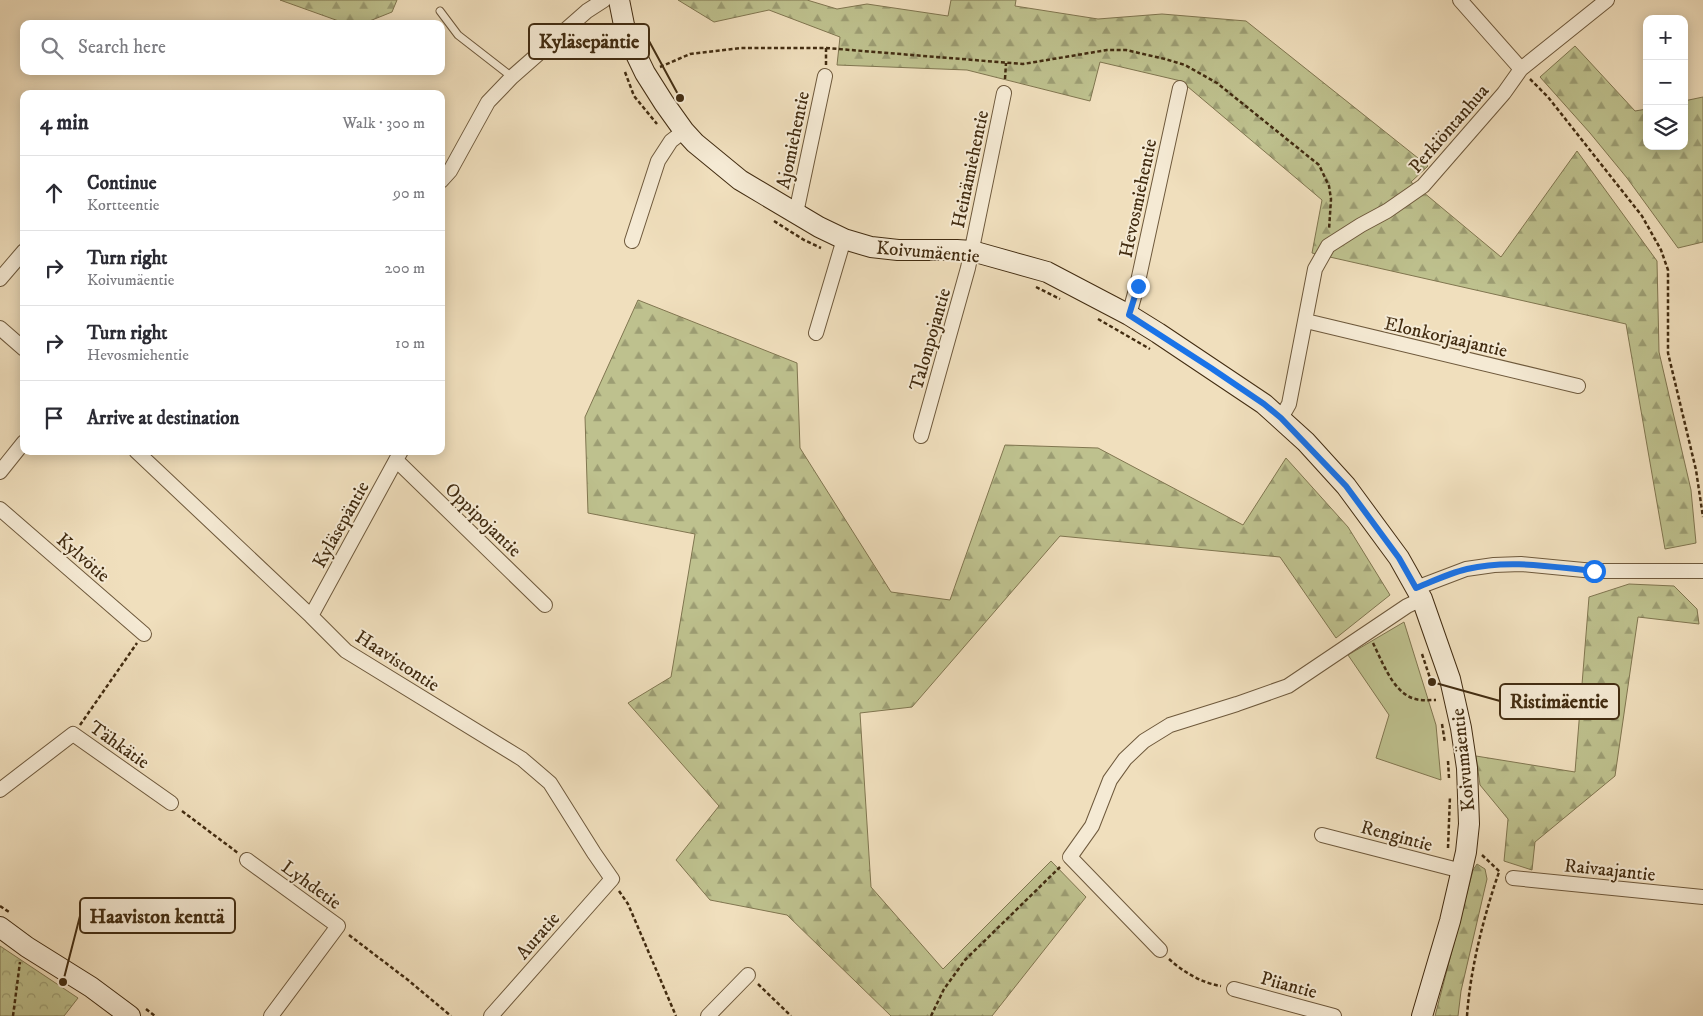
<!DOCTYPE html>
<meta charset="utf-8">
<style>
body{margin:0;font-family:"IM FELL DW Pica",serif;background:#f7f7f7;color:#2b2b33}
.controls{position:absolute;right:15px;top:15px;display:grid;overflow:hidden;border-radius:10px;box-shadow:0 2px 12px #0003}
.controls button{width:45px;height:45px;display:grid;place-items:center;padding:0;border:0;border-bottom:1px solid #e1e1e2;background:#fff;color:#2b2b33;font:25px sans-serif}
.stop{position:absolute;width:15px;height:15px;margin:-11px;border:4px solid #1a73e8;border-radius:50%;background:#fff}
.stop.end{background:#1a73e8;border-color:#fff;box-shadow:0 1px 5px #0008}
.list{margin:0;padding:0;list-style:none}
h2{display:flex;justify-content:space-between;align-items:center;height:65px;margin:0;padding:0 20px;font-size:21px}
h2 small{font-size:16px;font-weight:400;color:#7c7c81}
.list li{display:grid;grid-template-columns:32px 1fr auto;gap:15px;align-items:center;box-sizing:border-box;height:75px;padding:0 20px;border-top:1px solid #e1e1e2}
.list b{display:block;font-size:19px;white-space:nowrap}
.list p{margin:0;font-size:16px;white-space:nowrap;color:#7c7c81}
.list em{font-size:16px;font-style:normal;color:#7c7c81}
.icon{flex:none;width:28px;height:28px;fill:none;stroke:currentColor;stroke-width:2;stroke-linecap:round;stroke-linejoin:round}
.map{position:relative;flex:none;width:1703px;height:1016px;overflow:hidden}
.search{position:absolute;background:#fff;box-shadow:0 2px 12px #0003;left:20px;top:20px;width:425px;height:55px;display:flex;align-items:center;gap:12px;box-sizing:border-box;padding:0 18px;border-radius:10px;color:#7c7c81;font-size:19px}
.panel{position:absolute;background:#fff;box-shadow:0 2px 12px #0003;left:20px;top:90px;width:425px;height:365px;border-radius:10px}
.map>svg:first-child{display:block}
</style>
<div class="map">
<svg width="1703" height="1016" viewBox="0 0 1703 1016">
<defs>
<pattern id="forest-firs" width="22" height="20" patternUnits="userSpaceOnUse" patternTransform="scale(1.25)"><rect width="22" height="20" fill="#bec18e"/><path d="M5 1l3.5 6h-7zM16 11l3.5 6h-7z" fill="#9c9d73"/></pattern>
<pattern id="park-crowns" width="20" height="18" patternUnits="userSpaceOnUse" patternTransform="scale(1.25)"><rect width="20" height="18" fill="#bec18e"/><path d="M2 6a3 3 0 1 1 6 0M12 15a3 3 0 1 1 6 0" fill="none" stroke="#9c9d73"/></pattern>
</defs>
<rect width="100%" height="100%" fill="#f0dfbd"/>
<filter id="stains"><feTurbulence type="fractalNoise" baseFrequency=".004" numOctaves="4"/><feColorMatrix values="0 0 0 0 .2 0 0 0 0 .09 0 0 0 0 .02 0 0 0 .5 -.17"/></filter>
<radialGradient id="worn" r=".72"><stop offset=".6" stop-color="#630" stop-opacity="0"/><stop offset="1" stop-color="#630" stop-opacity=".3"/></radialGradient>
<path fill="#bec18e" stroke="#807650" d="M1404 622 1436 725 1441 780 1376 758 1389 715 1348 655Z"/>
<path fill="url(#forest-firs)" stroke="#807650" d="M280 0H397L392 12 362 24H347Z
M678 0H807L837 9 867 4 948 16 951 0H1016L1015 6 1098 19 1162 14 1246 21 1428 166 1411 182 1501 257 1577 151 1657 261 1659 352 1691 490 1696 543 1665 549 1626 324 1312 253 1322 200 1181 81 1100 62 1090 101 967 70 837 65 840 37 769 10 714 22Z
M1575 46 1635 111 1647 109V146H1684V101L1703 97V242L1678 248 1627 178 1590 133 1540 77Z
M638 300 797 363 800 448 891 592 950 600 1005 445 1098 448 1243 525 1286 458 1348 527 1390 595 1336 638 1280 557 1060 536 912 707 860 713 871 887 943 969 1051 861 1086 897 992 1016H891L787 915 710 900 676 860 719 806 628 703 671 677 695 534 588 513 585 417Z
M1629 584 1674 586 1697 609 1699 624 1638 617 1615 776 1535 842 1532 870 1504 861 1508 819 1480 785 1476 756 1575 772 1589 597Z
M1477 864 1485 869 1487 879 1461 991 1458 1016H1435L1473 870Z"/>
<path fill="url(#park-crowns)" stroke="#807650" d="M0 946 78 998 64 1016H0Z"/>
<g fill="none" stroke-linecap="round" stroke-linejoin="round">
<g stroke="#6e593c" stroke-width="9">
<path id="lane" d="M440 11 458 35 512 77"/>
</g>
<g stroke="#6e593c" stroke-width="16">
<path id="street" d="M1460 0 1521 69
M441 181 450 171 488 102 512 77 587 11 604 0
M796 213 825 76
M632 241 658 161 671 141 684 131
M0 279 24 251
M1129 315 1137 286 1180 88
M1306 321 1578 386
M0 328 24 349
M816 333 844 239
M1281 418 1289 404 1315 269 1328 246 1361 225 1387 211 1423 186 1504 93 1521 69 1607 0
M921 436 968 268 1004 93
M136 451 311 616 346 651 522 759 550 783 594 853 612 879 491 1016
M396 460 545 605
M0 472 24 442
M0 509 144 634
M1416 588 1466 569 1494 565 1521 564 1594 571H1703
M311 616 401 451
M0 790 73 734 171 803
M1322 835 1462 871
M247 860 338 926 271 1016
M1513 878 1703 897
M1160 950 1070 857 1092 826 1110 780 1125 759 1144 741 1170 725 1237 704 1288 686 1407 606 1422 599
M1234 989 1334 1016
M708 1016 748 975"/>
</g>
<g stroke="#422c11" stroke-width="22">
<path id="secondary" d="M619 0 624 25 631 44 645 73 664 103 684 131 695 143 740 180 819 227 844 239 871 247 898 250H957L972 251 1047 272 1129 315 1158 333 1264 404 1306 442 1346 486 1399 558 1422 599 1450 679 1461 728 1467 768 1469 824 1466 852 1450 921 1422 1016
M0 927 27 947 91 987 130 1016"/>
</g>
<path stroke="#422c11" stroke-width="2.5" stroke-dasharray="4 2.5" stroke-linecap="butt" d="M826 65V48
M660 67 690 54 741 48H826L1023 64 1107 50H1126L1165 59 1185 65 1217 83 1319 165 1329 186 1331 199 1329 230
M625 72 634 96 657 124
M1005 79 1006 63
M1530 79 1548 97 1642 216 1661 250 1668 270V353L1696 470 1703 517
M774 221 804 240 821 248
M1036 287 1060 299
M1098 319 1150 349
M1373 643C1382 661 1392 690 1412 698 1420 701 1428 700 1436 700
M1422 654 1430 678
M1442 724 1445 743
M80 725 137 643
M1448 761 1449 778
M182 811 238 853
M1448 848 1450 796
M1482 855 1500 872
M619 891 628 904 676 1016
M0 906 9 912
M349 935 408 980 451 1016
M1169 959C1183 972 1202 983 1221 986
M758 984 791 1016
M146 1009 155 1016
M13 1016 20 962
M931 1016 944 989 965 960 1060 867
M1467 1016C1470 970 1484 915 1499 872"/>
<use href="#lane" stroke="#f5ead4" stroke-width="7"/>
<use href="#street" stroke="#f5ead4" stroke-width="14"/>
<use href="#secondary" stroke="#f5ead4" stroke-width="20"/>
</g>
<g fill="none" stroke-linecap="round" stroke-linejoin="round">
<path stroke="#1a73e8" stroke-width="6" d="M1138 286 1129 315 1211 368 1264 404 1281 418 1346 486 1399 558 1416 588C1433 581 1450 573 1467 569 1509 559 1552 567 1594 571"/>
</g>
<g text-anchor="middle" stroke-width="4" stroke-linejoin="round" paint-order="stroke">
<g font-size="19" fill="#422c11" stroke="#f5ead4">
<text transform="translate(1448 128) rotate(-49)" y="7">Perkiöntanhua</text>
<text transform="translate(792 140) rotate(-78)" y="7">Ajomiehentie</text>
<text transform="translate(969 169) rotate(-78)" y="7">Heinämiehentie</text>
<text transform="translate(1137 198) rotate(-78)" y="7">Hevosmiehentie</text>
<text transform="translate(928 251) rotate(5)" y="7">Koivumäentie</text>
<text transform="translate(1446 336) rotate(13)" y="7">Elonkorjaajantie</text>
<text transform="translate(929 339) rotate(-74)" y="7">Talonpojantie</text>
<text transform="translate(484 519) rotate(44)" y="7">Oppipojantie</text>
<text transform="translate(340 524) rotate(-61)" y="7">Kyläsepäntie</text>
<text transform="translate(84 557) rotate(41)" y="7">Kylvötie</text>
<text transform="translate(398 660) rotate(33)" y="7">Haavistontie</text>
<text transform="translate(120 744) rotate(35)" y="7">Tähkätie</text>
<text transform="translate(1462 760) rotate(-96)" y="7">Koivumäentie</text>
<text transform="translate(1397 835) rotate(15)" y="7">Rengintie</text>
<text transform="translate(1610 869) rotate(6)" y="7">Raivaajantie</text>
<text transform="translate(312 884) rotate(36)" y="7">Lyhdetie</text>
<text transform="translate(537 935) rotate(-49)" y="7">Auratie</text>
<text transform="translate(1289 984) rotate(15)" y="7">Piiantie</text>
</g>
</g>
<path fill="none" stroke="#422c11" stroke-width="2" d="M680 98L649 41M1432 682L1500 701M63 982L80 916"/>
<g fill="#422c11" stroke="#f5ead4" stroke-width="2">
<circle cx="680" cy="98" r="5"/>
<circle cx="1432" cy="682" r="5"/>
<circle cx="63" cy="982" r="5"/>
</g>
<g fill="#f5ead4" stroke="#422c11" stroke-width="2">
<rect x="529" y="24" width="120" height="35" rx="5"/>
<rect x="1500" y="684" width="119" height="35" rx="5"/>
<rect x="80" y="898" width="155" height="35" rx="5"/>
</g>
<g font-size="20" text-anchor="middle" font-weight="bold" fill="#422c11">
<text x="589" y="48">Kyläsepäntie</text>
<text x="1559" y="708">Ristimäentie</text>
<text x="157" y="923">Haaviston kenttä</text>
</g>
<rect width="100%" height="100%" filter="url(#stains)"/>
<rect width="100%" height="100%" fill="url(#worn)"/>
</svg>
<div class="controls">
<button>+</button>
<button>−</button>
<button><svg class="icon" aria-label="layers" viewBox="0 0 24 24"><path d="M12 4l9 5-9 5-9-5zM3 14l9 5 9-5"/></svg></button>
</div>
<div class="stop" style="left:1594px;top:571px"></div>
<div class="stop end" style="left:1138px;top:286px"></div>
<div class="search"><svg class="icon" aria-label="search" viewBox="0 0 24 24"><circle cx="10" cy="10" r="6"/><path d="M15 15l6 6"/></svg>Search here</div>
<section class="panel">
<h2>4 min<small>Walk · 300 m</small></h2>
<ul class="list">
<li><svg class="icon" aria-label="ahead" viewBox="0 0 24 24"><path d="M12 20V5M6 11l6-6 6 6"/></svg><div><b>Continue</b><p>Kortteentie</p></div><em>90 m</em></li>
<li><svg class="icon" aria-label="right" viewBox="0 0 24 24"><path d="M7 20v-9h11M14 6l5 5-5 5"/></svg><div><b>Turn right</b><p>Koivumäentie</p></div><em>200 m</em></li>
<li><svg class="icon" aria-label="right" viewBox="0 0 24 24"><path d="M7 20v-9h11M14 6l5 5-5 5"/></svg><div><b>Turn right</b><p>Hevosmiehentie</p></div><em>10 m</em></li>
<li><svg class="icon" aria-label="arrive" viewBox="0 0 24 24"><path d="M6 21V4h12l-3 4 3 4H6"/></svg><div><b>Arrive at destination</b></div></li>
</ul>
</section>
</div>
